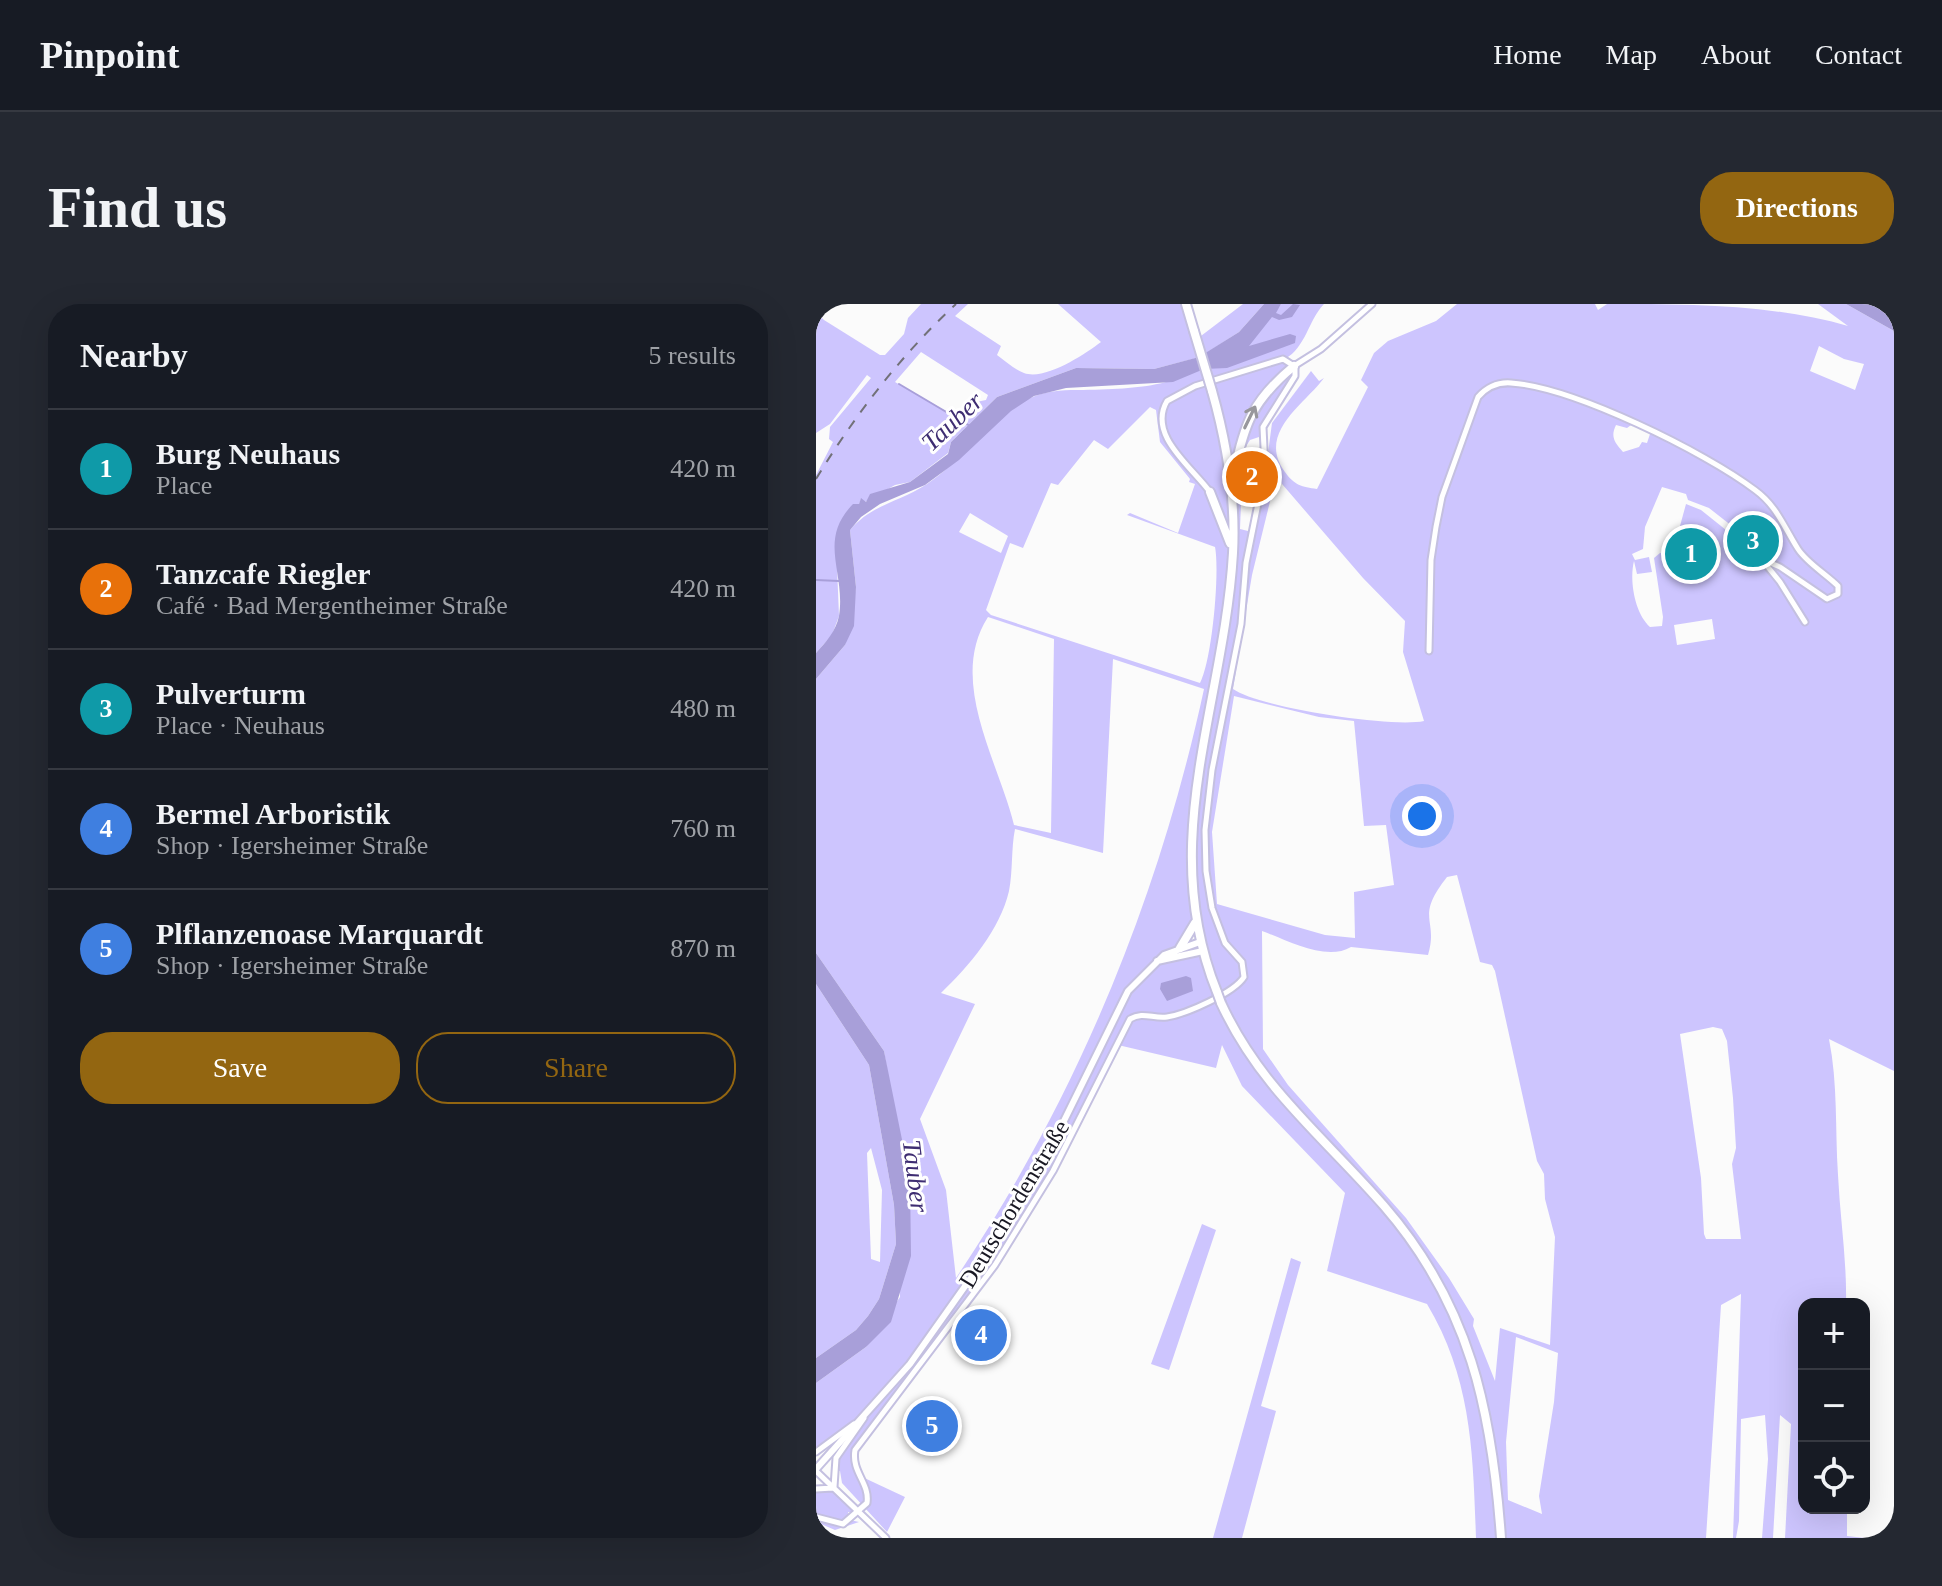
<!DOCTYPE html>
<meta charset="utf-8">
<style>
body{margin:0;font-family:Georgia,serif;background:#242831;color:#f1f3f6}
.controls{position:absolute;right:24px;bottom:24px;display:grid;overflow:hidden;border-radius:16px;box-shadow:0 8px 32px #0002}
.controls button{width:72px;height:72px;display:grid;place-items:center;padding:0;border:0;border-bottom:2px solid #363941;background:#171b24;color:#f1f3f6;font:40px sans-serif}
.you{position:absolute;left:606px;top:512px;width:28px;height:28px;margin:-20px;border:6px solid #fff;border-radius:50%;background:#1a73e8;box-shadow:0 0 0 12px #1a73e833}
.badge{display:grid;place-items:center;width:52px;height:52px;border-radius:50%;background:#936611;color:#fff;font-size:26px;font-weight:700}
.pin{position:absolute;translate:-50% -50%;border:4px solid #fff;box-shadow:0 2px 8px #0006}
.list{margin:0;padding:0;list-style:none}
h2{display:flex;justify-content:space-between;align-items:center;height:104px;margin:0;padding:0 32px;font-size:34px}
h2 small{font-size:26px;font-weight:400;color:#9ea1a6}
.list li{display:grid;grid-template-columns:52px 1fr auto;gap:24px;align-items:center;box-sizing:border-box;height:120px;padding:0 32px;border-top:2px solid #363941}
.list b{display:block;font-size:30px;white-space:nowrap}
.list p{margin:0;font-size:26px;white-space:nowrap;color:#9ea1a6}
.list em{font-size:26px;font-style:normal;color:#9ea1a6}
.actions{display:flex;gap:16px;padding:24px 32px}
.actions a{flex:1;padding:18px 0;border:2px solid #936611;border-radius:32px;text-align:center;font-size:28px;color:#936611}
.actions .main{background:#936611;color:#fff}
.icon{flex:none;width:44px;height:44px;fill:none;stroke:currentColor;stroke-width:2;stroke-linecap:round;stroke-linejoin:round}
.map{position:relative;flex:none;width:1078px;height:1234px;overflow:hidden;border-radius:32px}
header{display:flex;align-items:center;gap:48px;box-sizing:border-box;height:112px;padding:0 40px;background:#171b24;border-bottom:2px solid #363941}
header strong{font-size:38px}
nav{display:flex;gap:44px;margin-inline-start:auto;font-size:28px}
.intro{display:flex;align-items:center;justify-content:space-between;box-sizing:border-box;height:192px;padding:0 48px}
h1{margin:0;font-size:56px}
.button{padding:20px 36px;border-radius:32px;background:#936611;color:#fff;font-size:28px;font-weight:700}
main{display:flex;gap:48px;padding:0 48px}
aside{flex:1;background:#171b24;border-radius:32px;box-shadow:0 8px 32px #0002}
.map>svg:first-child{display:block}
</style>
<header>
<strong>Pinpoint</strong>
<nav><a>Home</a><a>Map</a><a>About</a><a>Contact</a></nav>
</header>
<div class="intro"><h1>Find us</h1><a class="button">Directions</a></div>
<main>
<aside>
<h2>Nearby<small>5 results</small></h2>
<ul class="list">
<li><span class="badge" style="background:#0f9aa8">1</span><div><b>Burg Neuhaus</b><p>Place</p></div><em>420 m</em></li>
<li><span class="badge" style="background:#e8710a">2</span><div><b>Tanzcafe Riegler</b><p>Café · Bad Mergentheimer Straße</p></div><em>420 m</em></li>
<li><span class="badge" style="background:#0f9aa8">3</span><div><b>Pulverturm</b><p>Place · Neuhaus</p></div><em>480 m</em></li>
<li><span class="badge" style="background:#3f7fe0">4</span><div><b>Bermel Arboristik</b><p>Shop · Igersheimer Straße</p></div><em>760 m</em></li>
<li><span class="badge" style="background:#3f7fe0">5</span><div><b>Plflanzenoase Marquardt</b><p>Shop · Igersheimer Straße</p></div><em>870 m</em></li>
</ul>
<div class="actions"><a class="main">Save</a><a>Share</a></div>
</aside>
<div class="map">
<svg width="1078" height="1234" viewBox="0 0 1078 1234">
<rect width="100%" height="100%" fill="#fbfbfb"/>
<path fill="#cdc5fe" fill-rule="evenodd" d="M0 0H14L5 13 8 16 64 51H69L88 30 92 14 105 0H152L139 12 185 42 181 51C189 57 199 66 208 69 229 77 269 50 285 38L242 0H370L378 27 377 38 427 0H448L423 28 384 53 338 65 260 64 181 93 135 138 132 149 94 178 79 181 49 198 45 195 21 263 23 312 16 331 0 349V171L17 138 13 135 14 123 55 74 51 71 14 120 0 129ZM105 48 172 91 170 96 155 99 147 117 79 78Z
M465 0H508C492 17 490 43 469 55L480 68 455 106 446 132 434 136 427 147 424 225 436 228 449 165 447 138 452 149 456 119 495 67 503 77 508 74C489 100 440 129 469 168 478 181 486 183 501 185L552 83 545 76 558 49 572 37 620 17 641 0H779L782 6 791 0C871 0 956 0 1032 22L1002 0H1030L1078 27V767L1013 735C1022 780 1019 825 1022 871 1024 914 1031 956 1030 1000H988V1204H1031V1232L1049 1234H969L975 1120 964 1111 957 1234H946L952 1155 949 1111 925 1115 923 1217 920 1234H917L925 990 905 1001 890 1234H660C657 1150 656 1075 611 1000L511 967 529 889 426 782 406 741 400 764 302 741 237 867 179 961 39 1146 42 1171 89 1193 71 1228 26 1179 24 1167H19L20 1154 47 1115 0 1148V1079L50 1043 84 993 75 789 68 747 0 649V375L29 341 40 283 34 226C56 200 84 198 111 180 149 155 177 109 219 92 235 86 251 86 267 86 336 84 364 83 420 40 436 28 453 17 465 0ZM1003 42 1028 55 1048 60 1039 86 994 67ZM334 103 340 106 344 138 374 175 373 178 379 180 362 229 314 209 311 211 399 243C404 268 396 357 384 379L175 311 170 306 194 239 207 244 235 179 242 181 278 136 292 145ZM818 119 835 127 831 139 826 138 823 143 807 148C799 139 794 133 800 121L811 124ZM460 173 547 274 589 317 587 348 608 417C576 424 444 404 417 385L436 271ZM846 183 870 190 872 196 893 204 930 233 925 238 885 206 870 200 864 222 868 224 862 239 857 241 858 250 844 249 838 254 847 313 846 322 834 323C819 310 813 277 818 257L821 270 836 268 833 253 819 256 816 250 827 245 829 223ZM154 209 192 232 185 249 143 228ZM172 313 238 335 235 529 198 521C183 458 131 377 172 313ZM896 315 899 335 861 341 858 321ZM297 355 388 385C342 597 261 793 140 974L130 886 104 815 159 700 125 689C153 662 184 626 193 587 197 567 195 545 199 525L287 549ZM418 392 503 413 538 417 548 522 570 521 578 581 538 588 539 634 509 631 401 600 396 528ZM641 571 664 658 676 661 679 667 721 857 728 870 729 895 739 933 734 1041 684 1024 679 1077 657 1022 658 1015 633 974 590 914 472 781 447 745 446 627C471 636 510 658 535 643L612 651C623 614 598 615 631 573ZM380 620 386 647 342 656 369 639ZM897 723 906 725 911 737 917 794 920 844 916 860 925 935H890L888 930 885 874 864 730ZM700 1033 742 1049 738 1098 723 1192 726 1210 692 1196 690 1138Z
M0 680 53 761 78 901 80 940 63 995 52 1012 40 1026 0 1054ZM55 844 66 886 64 958 55 955 51 849Z
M386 920 400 926 353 1066 335 1060Z
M475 954 485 958 445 1102 460 1107 426 1234H397Z
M18 1184 43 1209 32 1208 34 1216 43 1218 19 1226 0 1218V1185Z"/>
<path fill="#a89fd9" d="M448 0H465L460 9 465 11 477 0 484 1 476 13 463 16 456 13 433 42 474 30 480 32 479 39 411 64 388 65 357 78 250 84 218 92 195 107 143 156 109 181 64 200 45 213 34 226 40 283 38 322 29 341 0 375V349C10 338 20 327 23 312 30 268 1 237 37 200H43L45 194 50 198 54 190 94 178 132 150 135 138 181 93 260 64 338 65 383 53 423 28Z
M1030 0H1072L1078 5V27Z
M0 649 68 747 94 875 95 952 75 1018 50 1043 0 1079V1054L40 1026 52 1012 63 995 80 940 78 901 53 761 0 680Z
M370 672 375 674 377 687 351 697 344 685 345 679Z"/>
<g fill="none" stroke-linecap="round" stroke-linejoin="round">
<path stroke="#a89fd9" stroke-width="2" d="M83 80 154 122
M0 276 23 277"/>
<g stroke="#c4c0e0" stroke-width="9">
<path id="minor" d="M478 62 505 45 556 0
M394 188C376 163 331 131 351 97L379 82 467 55 478 62
M947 257 964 278 989 318
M613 347 615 256 620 223 626 193 662 93C671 83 682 78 695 79 757 83 889 148 939 186 961 202 968 223 982 245 991 259 1010 270 1022 282V290L1011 295 964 263 945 255
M0 1148 38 1120
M0 1167 70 1234
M18 1183 20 1154 48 1114
M0 1185 17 1184
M0 1213 27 1220 51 1199C54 1179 35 1168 39 1146L179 961 237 867 314 715C327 707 337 715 351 713 370 710 418 689 428 673L426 658 409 639 396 604 390 567 389 526 396 466 425 320 430 259 449 165 447 123 479 72V63"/>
</g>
<g stroke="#c4c0e0" stroke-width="10">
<path id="tertiary" d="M341 657 387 647
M0 1165 94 1060 169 954 240 833 312 687 348 651 384 638"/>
</g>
<g stroke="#c4c0e0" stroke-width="12">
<path id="primary" d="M370 0 378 27
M396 87C411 140 420 194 417 249 408 401 340 537 401 688
M418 170C428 119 437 96 478 62
M394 188 414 239
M364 644 379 619
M405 699C444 784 508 833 568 902 654 1001 676 1107 685 1234"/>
</g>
<use href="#minor" stroke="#fff" stroke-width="5"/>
<use href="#tertiary" stroke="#fff" stroke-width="6"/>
<use href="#primary" stroke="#fff" stroke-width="8"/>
<path stroke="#727178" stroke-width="2" stroke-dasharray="10 10" stroke-linecap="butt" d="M0 175C39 111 85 51 140 0"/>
<g stroke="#c4c0e0" stroke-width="12" stroke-linecap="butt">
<path id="primary-bridge" d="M378 27 396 87
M401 688 405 699"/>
</g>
<use href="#primary-bridge" stroke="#fff" stroke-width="8"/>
</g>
<defs><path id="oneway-shaft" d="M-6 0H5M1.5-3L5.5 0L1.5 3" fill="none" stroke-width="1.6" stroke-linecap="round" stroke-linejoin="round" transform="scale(2)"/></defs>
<use stroke="#98979c" href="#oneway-shaft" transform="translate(434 113) rotate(-64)"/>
<g text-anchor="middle" stroke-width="6" stroke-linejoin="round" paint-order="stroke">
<g font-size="24" fill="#191823" stroke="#fff">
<text transform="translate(198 900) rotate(-59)" y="8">Deutschordenstraße</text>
</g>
<g font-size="26" font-style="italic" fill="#3e2d72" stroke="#fff">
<text transform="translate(136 117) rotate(-43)" y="9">Tauber</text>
<text transform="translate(100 872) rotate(83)" y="9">Tauber</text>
</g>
</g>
</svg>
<div class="controls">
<button>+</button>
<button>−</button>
<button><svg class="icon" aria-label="locate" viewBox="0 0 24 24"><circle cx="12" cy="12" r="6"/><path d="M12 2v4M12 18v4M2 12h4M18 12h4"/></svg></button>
</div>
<div class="you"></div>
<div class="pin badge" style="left:875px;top:250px;background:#0f9aa8">1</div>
<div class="pin badge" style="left:436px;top:173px;background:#e8710a">2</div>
<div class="pin badge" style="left:937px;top:237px;background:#0f9aa8">3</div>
<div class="pin badge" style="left:165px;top:1031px;background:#3f7fe0">4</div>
<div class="pin badge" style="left:116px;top:1122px;background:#3f7fe0">5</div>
</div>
</main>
